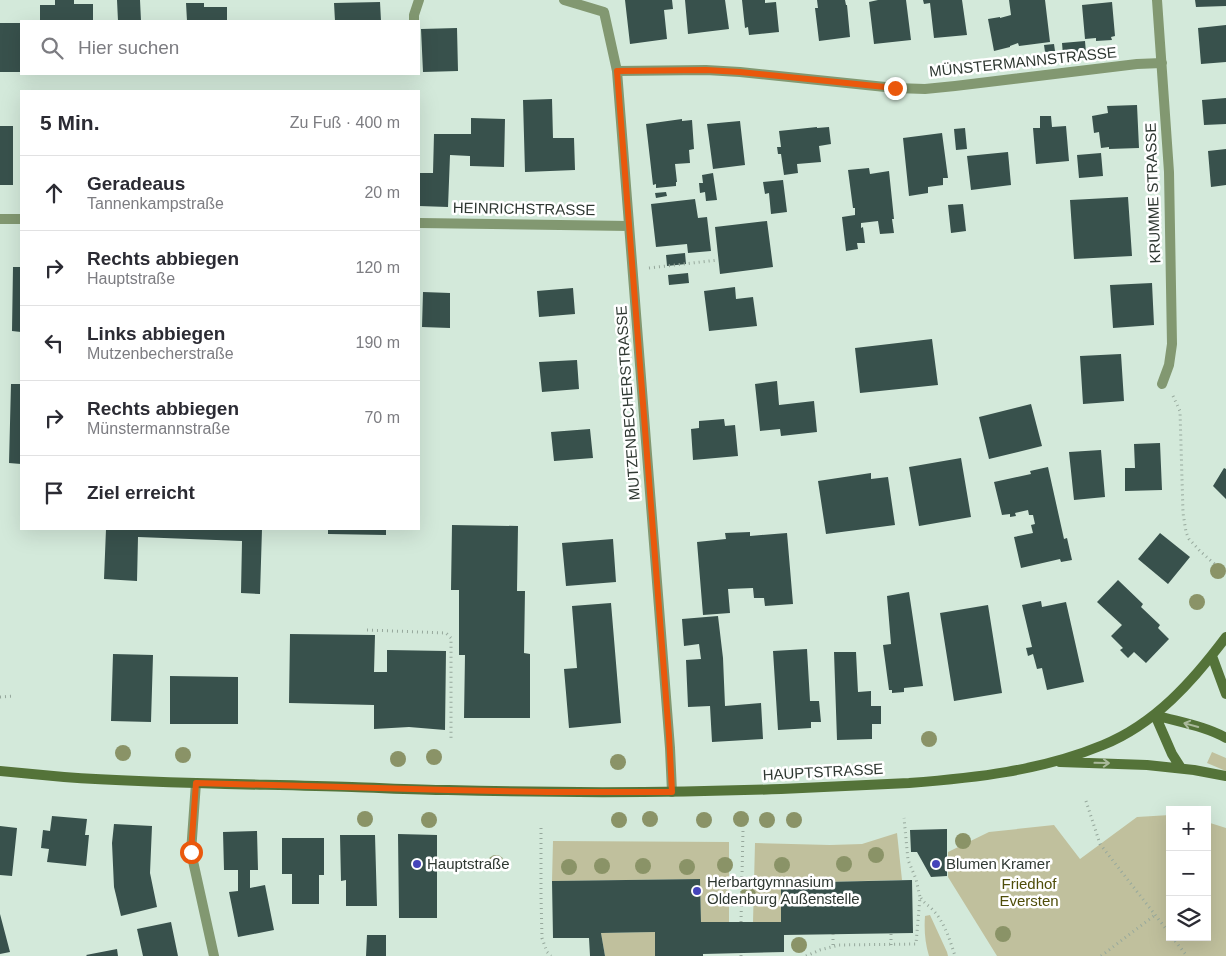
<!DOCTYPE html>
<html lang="de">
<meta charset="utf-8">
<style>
body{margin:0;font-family:Arial,sans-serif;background:#f7f7f7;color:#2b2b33}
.controls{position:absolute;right:15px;bottom:15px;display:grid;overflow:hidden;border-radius:0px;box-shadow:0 5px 20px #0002}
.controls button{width:45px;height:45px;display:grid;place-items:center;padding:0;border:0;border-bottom:1px solid #e1e1e2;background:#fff;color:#2b2b33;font:25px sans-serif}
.stop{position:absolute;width:15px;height:15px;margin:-11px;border:4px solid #ea580c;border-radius:50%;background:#fff}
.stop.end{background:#ea580c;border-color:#fff;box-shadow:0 1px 5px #0008}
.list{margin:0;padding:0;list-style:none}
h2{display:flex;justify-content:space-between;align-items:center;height:65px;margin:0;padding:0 20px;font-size:21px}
h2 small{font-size:16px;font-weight:400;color:#7c7c81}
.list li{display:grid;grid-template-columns:32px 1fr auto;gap:15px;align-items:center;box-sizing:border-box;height:75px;padding:0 20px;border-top:1px solid #e1e1e2}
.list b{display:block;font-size:19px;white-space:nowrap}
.list p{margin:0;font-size:16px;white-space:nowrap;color:#7c7c81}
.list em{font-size:16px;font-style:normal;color:#7c7c81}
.icon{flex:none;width:28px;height:28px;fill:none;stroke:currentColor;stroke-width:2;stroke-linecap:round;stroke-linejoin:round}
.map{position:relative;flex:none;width:1226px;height:956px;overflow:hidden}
.search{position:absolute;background:#fff;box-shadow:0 5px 20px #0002;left:20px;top:20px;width:400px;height:55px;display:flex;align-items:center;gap:12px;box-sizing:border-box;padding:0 18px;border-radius:0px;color:#7c7c81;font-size:19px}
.panel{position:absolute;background:#fff;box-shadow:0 5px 20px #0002;left:20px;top:90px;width:400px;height:440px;border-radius:0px}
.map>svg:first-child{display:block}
</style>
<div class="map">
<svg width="1226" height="956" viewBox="0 0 1226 956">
<rect width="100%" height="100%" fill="#d3e9da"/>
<path fill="#c0c09d" d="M1212 752 1226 758V771L1207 763Z
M1170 815V937H1207V822L1226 828V956H997L948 877V852L989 832 1054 825 1080 859 1137 817Z
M897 833 902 880 781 883V922H753L755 843 830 845 862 844Z
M553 841 729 842V922H701L700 879 552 881Z
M930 915 947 952 948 956H929C925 943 924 930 925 916Z
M655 932V956H605L601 933Z"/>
<path fill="#38514c" d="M55 0H74V4H93V21H40V5H55Z
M117 0H140L141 21H118Z
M625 0H672L673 9 664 10 667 39 630 44Z
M685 0H725L729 29 688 34Z
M742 0H765V3L776 2 779 32 749 35 748 27 745 28Z
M817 0H845L846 5H847L850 37 819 41 815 8H818Z
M878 0H906L911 40 874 44 869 2Z
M923 0H962L967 35 934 38 930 3 924 4Z
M1009 0H1045L1050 42 1019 46 1018 43 1010 46V47L994 51 988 19 1000 17V18L1011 15Z
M1195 0H1226V6L1196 7Z
M380 2 381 21H335L334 3Z
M1112 2 1115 36 1111 37 1112 40 1096 41V38L1085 39 1082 5Z
M186 3H204V7H227V21H187Z
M0 23H21V72H0Z
M1226 25V62L1201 64 1198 28Z
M457 28 458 71 423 72 421 29Z
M1085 41 1086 53 1063 55 1062 43Z
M1054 44 1055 51 1045 52 1044 45Z
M1226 98V124L1204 125 1202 100Z
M552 99 553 138H574L575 170 525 172 523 100Z
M1137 105 1139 148 1109 149V147L1101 148 1099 132 1094 133 1092 116 1108 113 1107 106Z
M1040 116H1051L1052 127 1066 126 1069 161 1036 164 1033 128H1040Z
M471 118 505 119 504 167 470 166V156L450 155 448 207 419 206V173H433L434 134H471Z
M682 119V121L692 120 694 149 689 150 690 163 675 164 677 182H676V186L656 188V184L653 185 646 124Z
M740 121 745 165 713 169 707 124Z
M0 126H13V185H0Z
M817 127V128L829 127 831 144 819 146 821 162 797 164 798 173 784 175 781 154H778L777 147H781L779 131Z
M965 128 967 149 956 150 954 129Z
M942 133 948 178H943V185L928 187V193L909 196 903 138Z
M1226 149V185L1211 187 1208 151Z
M1008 152 1011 185 971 190 967 156Z
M1101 153 1103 176 1079 178 1077 155Z
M869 168 870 174 889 171 894 219H892L894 233 880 234 878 221 861 223V228L863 227 865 243H857L858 249 846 251 842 217 855 215V208H853L848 170Z
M713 173 717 200 706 201 705 192 700 193 699 183H703L702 175Z
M783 180 787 212 771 214 769 193 765 194 763 182Z
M666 192 667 196 656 198 655 193Z
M1128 197 1132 256 1074 259 1070 200Z
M695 199 698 218 707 217 711 251 688 253 687 244 656 247 651 204Z
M963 204 966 231 951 233 948 205Z
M767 221 773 267 720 274 715 227Z
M685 253 686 264 667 266 666 255Z
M13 267H21V332L12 331Z
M688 273 689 283 669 285 668 275Z
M1152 283 1154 325 1113 328 1110 285Z
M735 287 736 299 753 297 757 326 709 331 704 291Z
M573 288 575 314 539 317 537 291Z
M423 292 450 293V328L422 327Z
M932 339 938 385 860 393 855 348Z
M1121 354 1124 401 1083 404 1080 356Z
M577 360 579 389 542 392 539 362Z
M777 381 779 405 814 401 817 432 781 436 780 429 760 431 755 384Z
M11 384H21V464L9 463Z
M1031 404 1042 446 989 459 979 417Z
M724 419 725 426 735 425 738 456 693 460 691 429 699 428V421Z
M590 429 593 458 554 461 551 432Z
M1160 443 1162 490 1125 491V468H1135L1134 444Z
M1101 450 1105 497 1074 500 1069 452Z
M961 458 971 517 919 526 909 467Z
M1048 467 1064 539 1067 538 1072 560 1061 562 1060 559 1021 568 1014 537 1033 533 1031 525 1035 524 1033 515H1029L1028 510 1015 513 1016 516 1010 517V514L1002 515 994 482 1031 474 1030 471Z
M1224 468 1226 469V499L1213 486Z
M871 473V479L888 477 895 525 826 534 818 481Z
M452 525 518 526 517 591H525L524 653 530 654V718H464L465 655H459V590H451Z
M106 529H262L260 594 241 593 242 541 138 537 137 581 104 579Z
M328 529H386V535L328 534Z
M750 532V536L787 533 793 604 765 606 764 598H754L753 588 728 589 730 613 703 615 697 542 726 539 725 533Z
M1160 533 1190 557 1168 584 1138 559Z
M613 539 616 582 566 586 562 543Z
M1118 580 1143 604 1141 607 1160 625 1158 628 1169 639 1146 663 1134 652 1128 658 1120 650 1123 648 1111 636 1122 625 1097 602Z
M909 592 923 686 904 688V692L892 693V690H889L883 645 891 644 887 596Z
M1041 601 1042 607 1066 602 1084 682 1047 690 1042 668 1037 669 1033 654 1028 656 1026 648 1032 647 1022 605Z
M611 603 621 723 569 728 564 669 577 668 572 606Z
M988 605 1002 693 954 701 940 613Z
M718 616 723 658 725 706 761 703 763 739 712 742 710 706 688 707 686 660 701 659 699 644 684 646 682 619Z
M290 634 375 635 374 672H387V650L446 651 445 730 409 727 374 729V705L289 703Z
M807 649 810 701H819L821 722H811V728L778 730 773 651Z
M834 652H856L858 692 871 691V706H881V724H872V739L837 740Z
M113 654 153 655 151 722 111 721Z
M170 676 238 677V724H170Z
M52 816 87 819 85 835H89L86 866 47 862 49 849 41 848 43 830 50 831Z
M114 824 152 826 150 873 157 907 121 916 114 887 112 843Z
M0 826 17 828 12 876 0 875Z
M947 829V876L931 877 917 852H911L910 830Z
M257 831 258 870H250V888L265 885 274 930 238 937 229 892 238 891V870H224L223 832Z
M398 834 437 835V918H399Z
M340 835H375L377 906H346V880L341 881Z
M282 838H324V875H319V904H292V874H282Z
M700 879 701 922H781V883L912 880 913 933 784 935V952L703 954V956H655V932L601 933 605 956H590L589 938H553L552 881Z
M0 914 10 952 0 954Z
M171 922 178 956H143L137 929Z
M367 935H386V956H366Z
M117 949 118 956H87L86 955Z"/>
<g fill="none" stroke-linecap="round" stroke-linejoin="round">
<path stroke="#96a89c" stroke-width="3" stroke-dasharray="1 4" stroke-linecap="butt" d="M649 268 718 260
M1173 396 1180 411 1183 513 1186 532 1189 539 1200 551 1219 568 1226 570
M367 630 446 633 451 638V741
M0 697 14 696
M1086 801 1100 844 1170 934
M541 828V896L542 938 547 952 551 956
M921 898C924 903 928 905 932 909 944 921 950 940 955 956
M741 922 743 830
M833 934V946
M1172 937 1187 956
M891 945V933
M741 956V953
M806 956 820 950 839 945 916 944 920 897 916 879 908 860 904 818
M1101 956 1155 915"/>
<path stroke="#829871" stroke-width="10" d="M414 21V15L419 0"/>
<path stroke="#829871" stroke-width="10" d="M564 0 604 12 617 71 670 748 672 792
M1157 0 1169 172 1172 344 1169 365 1162 384
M617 71 706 70 740 72 895 88 925 89 955 86 1137 64 1162 63
M0 219H21
M419 223 629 226
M196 783 191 852 214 956"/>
<path stroke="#547339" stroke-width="10" d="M1212 656 1226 694
M1155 715C1178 722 1205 726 1226 738
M1155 715 1172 754 1181 768
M1060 762 1147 765 1194 770 1226 776
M0 771C21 773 42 775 64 777 160 784 256 784 352 787 384 788 416 790 448 790 559 793 670 793 781 789 823 787 866 785 909 783 975 778 1040 771 1103 745 1155 724 1193 681 1226 637"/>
</g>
<g fill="#8a9367">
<circle cx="1218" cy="571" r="8"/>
<circle cx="1197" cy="602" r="8"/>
<circle cx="929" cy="739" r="8"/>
<circle cx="123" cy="753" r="8"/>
<circle cx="183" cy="755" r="8"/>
<circle cx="434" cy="757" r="8"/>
<circle cx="398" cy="759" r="8"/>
<circle cx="618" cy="762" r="8"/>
<circle cx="365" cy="819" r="8"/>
<circle cx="650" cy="819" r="8"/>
<circle cx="741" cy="819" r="8"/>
<circle cx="429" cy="820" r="8"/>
<circle cx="619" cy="820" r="8"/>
<circle cx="704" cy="820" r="8"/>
<circle cx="767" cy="820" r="8"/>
<circle cx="794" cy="820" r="8"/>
<circle cx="963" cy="841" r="8"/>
<circle cx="876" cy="855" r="8"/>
<circle cx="496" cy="863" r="8"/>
<circle cx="844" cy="864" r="8"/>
<circle cx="725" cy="865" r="8"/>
<circle cx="782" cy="865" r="8"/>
<circle cx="602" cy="866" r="8"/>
<circle cx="643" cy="866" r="8"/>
<circle cx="569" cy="867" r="8"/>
<circle cx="687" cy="867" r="8"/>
<circle cx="748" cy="895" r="8"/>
<circle cx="1003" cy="934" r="8"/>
<circle cx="799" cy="945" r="8"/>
</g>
<defs><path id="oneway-shaft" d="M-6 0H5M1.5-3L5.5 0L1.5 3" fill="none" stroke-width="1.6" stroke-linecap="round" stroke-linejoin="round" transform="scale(1.25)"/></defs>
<g stroke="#aab99c">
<use href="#oneway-shaft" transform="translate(1191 725) rotate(-165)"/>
<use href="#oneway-shaft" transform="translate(1102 763) rotate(1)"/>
</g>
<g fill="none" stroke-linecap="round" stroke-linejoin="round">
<path stroke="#ea580c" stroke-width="6" d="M191 852 196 783 448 790 548 792H672L669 736 617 71 706 70 740 72 895 88"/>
</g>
<g fill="#4544ba" stroke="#fff" stroke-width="2">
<circle cx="417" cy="864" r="5"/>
<circle cx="936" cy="864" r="5"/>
<circle cx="697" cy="891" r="5"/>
</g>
<g text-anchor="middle" stroke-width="5" stroke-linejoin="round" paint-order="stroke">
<g font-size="15" fill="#2f3832" stroke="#fff">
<text transform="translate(1023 62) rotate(-6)" y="5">MÜNSTERMANNSTRASSE</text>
<text transform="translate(1153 193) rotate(-92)" y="5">KRUMME STRASSE</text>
<text transform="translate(524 209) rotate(1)" y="5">HEINRICHSTRASSE</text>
<text transform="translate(628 403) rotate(-94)" y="5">MUTZENBECHERSTRASSE</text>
<text transform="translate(823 772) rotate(-3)" y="5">HAUPTSTRASSE</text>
</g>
<g font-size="15" fill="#2f3832" stroke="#fff" text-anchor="start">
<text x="427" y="869">Hauptstraße</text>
<text x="946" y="869">Blumen Kramer</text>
<text x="707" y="887">Herbartgymnasium<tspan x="707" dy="17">Oldenburg Außenstelle</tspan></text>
</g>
<g font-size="15" fill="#4f4d09" stroke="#fff">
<text x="1029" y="889">Friedhof<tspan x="1029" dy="17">Eversten</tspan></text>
</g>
</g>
</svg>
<div class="controls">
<button>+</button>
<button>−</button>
<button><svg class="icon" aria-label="layers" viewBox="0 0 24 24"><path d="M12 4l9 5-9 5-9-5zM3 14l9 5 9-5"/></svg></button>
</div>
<div class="stop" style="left:191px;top:852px"></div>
<div class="stop end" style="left:895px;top:88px"></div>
<div class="search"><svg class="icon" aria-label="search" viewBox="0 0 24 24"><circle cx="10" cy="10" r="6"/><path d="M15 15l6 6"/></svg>Hier suchen</div>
<section class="panel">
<h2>5 Min.<small>Zu Fuß · 400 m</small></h2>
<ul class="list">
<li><svg class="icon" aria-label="ahead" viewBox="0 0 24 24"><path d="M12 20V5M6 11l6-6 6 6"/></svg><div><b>Geradeaus</b><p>Tannenkampstraße</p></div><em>20 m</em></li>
<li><svg class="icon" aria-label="right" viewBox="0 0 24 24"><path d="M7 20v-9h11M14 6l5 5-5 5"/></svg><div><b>Rechts abbiegen</b><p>Hauptstraße</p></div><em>120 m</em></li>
<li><svg class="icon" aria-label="left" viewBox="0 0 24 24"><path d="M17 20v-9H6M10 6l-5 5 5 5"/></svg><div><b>Links abbiegen</b><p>Mutzenbecherstraße</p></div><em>190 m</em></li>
<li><svg class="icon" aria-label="right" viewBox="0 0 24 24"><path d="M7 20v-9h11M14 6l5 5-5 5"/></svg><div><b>Rechts abbiegen</b><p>Münstermannstraße</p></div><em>70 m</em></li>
<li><svg class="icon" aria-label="arrive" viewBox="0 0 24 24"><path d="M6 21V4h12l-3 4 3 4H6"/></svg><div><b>Ziel erreicht</b></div></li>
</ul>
</section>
</div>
